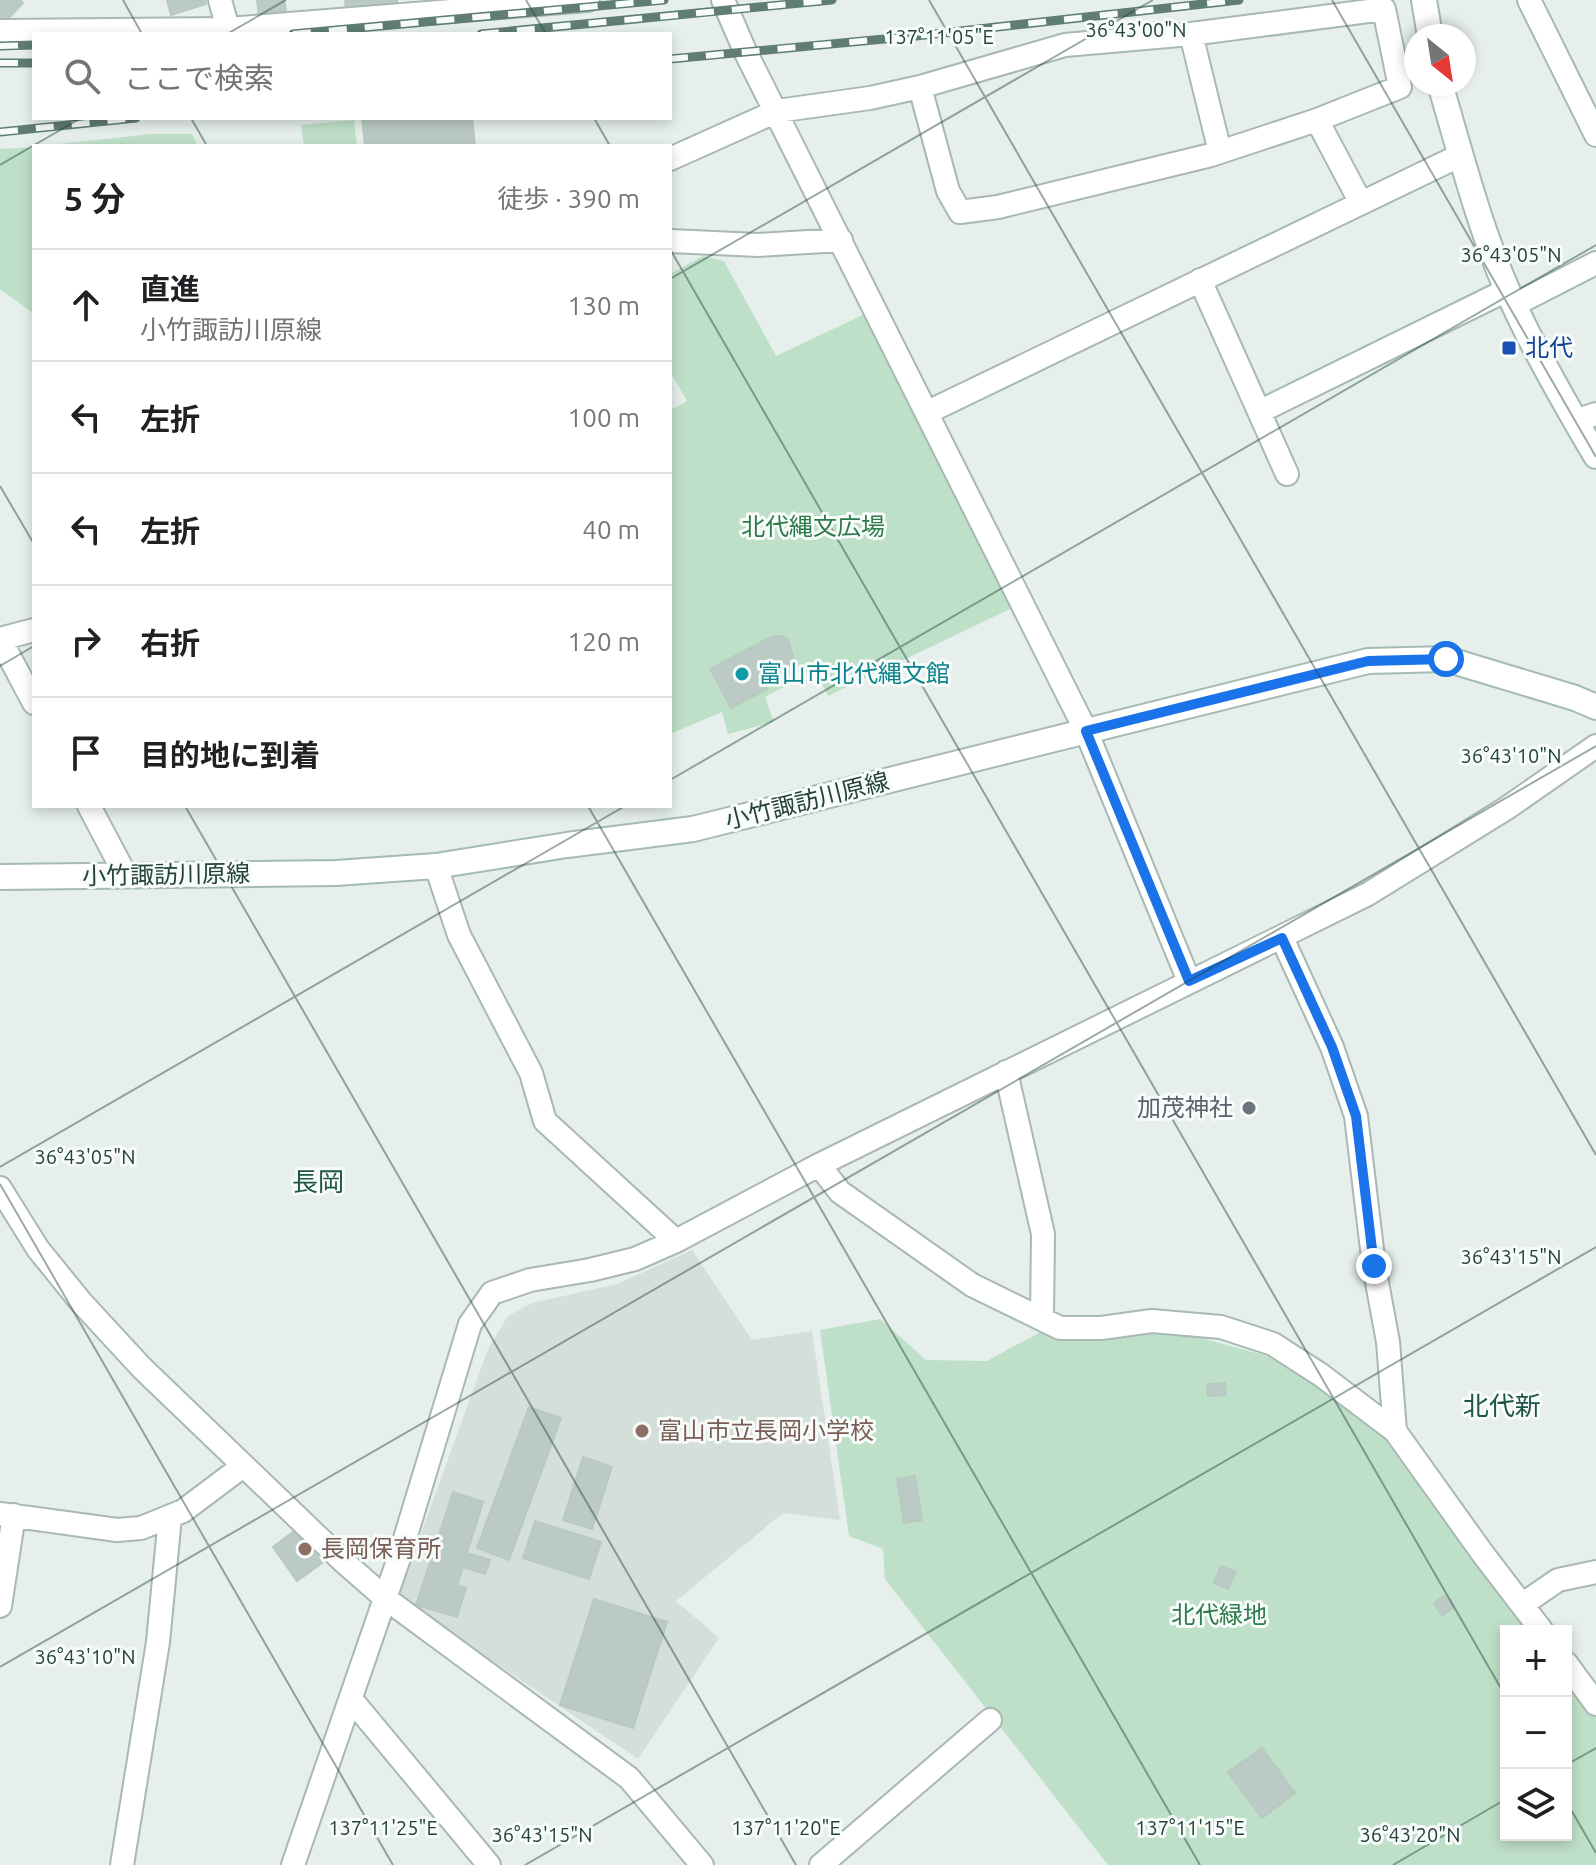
<!DOCTYPE html>
<html lang="ja">
<meta charset="utf-8">
<style>
body{margin:0;font-family:Ubuntu,"Noto Sans JP",sans-serif;background:#f6f6f6;color:#202124}
.controls{position:absolute;right:24px;bottom:24px;display:grid;overflow:hidden;border-radius:0px;box-shadow:0 4px 12px #0003}
.controls button{width:72px;height:72px;display:grid;place-items:center;padding:0;border:0;border-bottom:2px solid #e0e0e0;background:#fff;color:#202124;font:40px sans-serif}
.compass{position:absolute;left:1404px;top:24px;width:72px;height:72px;border-radius:50%;background:#fff;box-shadow:0 4px 12px #0003;rotate:150deg}
.stop{position:absolute;width:24px;height:24px;margin:-18px;border:6px solid #1a73e8;border-radius:50%;background:#fff}
.stop.end{background:#1a73e8;border-color:#fff;box-shadow:0 2px 8px #0008}
.list{margin:0;padding:0;list-style:none}
h2{display:flex;justify-content:space-between;align-items:center;height:104px;margin:0;padding:0 32px;font-size:34px}
h2 small{font-size:26px;font-weight:400;color:#757577}
.list li{display:grid;grid-template-columns:52px 1fr auto;gap:24px;align-items:center;box-sizing:border-box;height:112px;padding:0 32px;border-top:2px solid #e0e0e0}
.list b{display:block;font-size:30px;white-space:nowrap}
.list p{margin:0;font-size:26px;white-space:nowrap;color:#757577}
.list em{font-size:26px;font-style:normal;color:#757577}
.icon{flex:none;width:44px;height:44px;fill:none;stroke:currentColor;stroke-width:2;stroke-linecap:round;stroke-linejoin:round}
.map{position:relative;flex:none;width:1596px;height:1865px;overflow:hidden}
.search{position:absolute;background:#fff;box-shadow:0 4px 12px #0003;left:32px;top:32px;width:640px;height:88px;display:flex;align-items:center;gap:20px;box-sizing:border-box;padding:0 28px;border-radius:0px;color:#757577;font-size:30px}
.panel{position:absolute;background:#fff;box-shadow:0 4px 12px #0003;left:32px;top:144px;width:640px;height:664px;border-radius:0px}
.map>svg:first-child{display:block}
</style>
<div class="map">
<svg width="1596" height="1865" viewBox="0 0 1596 1865">
<rect width="100%" height="100%" fill="#e6efeb"/>
<path fill="#d4dfda" d="M692 1250 752 1340 812 1331 840 1520 783 1513 676 1601 719 1638 638 1759 398 1597 488 1349 508 1316 532 1303 617 1284Z"/>
<path fill="#bfe0c8" d="M354 120 357 146H304L301 125Z
M151 134H192L198 146H42Z
M34 147V314L0 289V149Z
M703 256 724 261 776 356 867 313 1012 608 828 696 815 670 765 697 774 722 728 734 722 712 670 734V410L687 401 670 371V274Z
M880 1319 926 1360 987 1361 1042 1331 1099 1340 1176 1331 1275 1358 1388 1437 1531 1631H1506V1835H1566V1676L1596 1715V1865H1108L885 1579 883 1549 849 1536 820 1330Z"/>
<path fill="#bbcac4" stroke="#b8c9c2" stroke-width="2" d="M0 0H20L23 3 6 21 0 16Z
M167 0H205L206 4 171 15Z
M257 0H284L286 11 259 16Z
M345 0H397V5L346 9Z
M362 118H472L475 146H365Z
M773 636H782L788 640 793 657 789 665 762 679 767 689 731 708 710 669Z
M1225 1383 1226 1395 1208 1396 1207 1384Z
M529 1407 561 1418 509 1560 477 1548Z
M583 1457 612 1467 592 1529 563 1520Z
M915 1476 922 1520 904 1523 897 1479Z
M453 1492 483 1502 467 1553 490 1560 485 1574 463 1567 457 1585 466 1588 457 1617 416 1605Z
M535 1521 601 1542 589 1579 523 1558Z
M297 1529 322 1563 297 1581 273 1547Z
M1221 1566 1236 1572 1228 1589 1214 1583Z
M1445 1595 1454 1607 1442 1616 1434 1603Z
M594 1599 667 1622 633 1728 560 1705Z
M1262 1748 1295 1793 1262 1818 1228 1772Z"/>
<g fill="none" stroke-linecap="round" stroke-linejoin="round">
<g stroke="#a8b8b2" stroke-width="26">
<path id="minor" d="M220 0 228 29 588 0
M723 0 745 51 1086 731 1189 981
M1529 0 1596 135
M0 31 228 29
M1191 34 1220 152
M1317 120 1361 203
M670 159 777 111 870 98 920 87 948 191 960 212 998 207 1211 155 1317 120 1400 87 1384 9 1191 34 1065 45 920 87
M670 241 758 245 841 240
M1200 280 1287 474
M1514 305 1596 263
M1261 411 1507 290
M928 412 1461 155
M1575 421 1596 414
M34 630 0 639 34 703
M89 806 126 876
M436 866 459 935 531 1073 545 1121 676 1241
M1282 938 1332 1047 1356 1116 1374 1266 1388 1342 1395 1431 1483 1554 1542 1631
M1006 1072 1043 1234 1042 1318
M819 1165 840 1192 972 1285 1060 1328H1101L1152 1321 1221 1327 1273 1344 1321 1375 1395 1431
M0 1188 38 1249 81 1302 142 1368 344 1562 385 1598 629 1778 702 1865
M0 1514 117 1530 141 1528 183 1511 243 1466
M1523 1604 1558 1580 1596 1572
M0 1606 14 1515
M1566 1663 1596 1704
M351 1699 489 1865
M122 1865 158 1642 170 1517
M293 1865 400 1555 470 1324 492 1293 530 1280 590 1270 635 1259 676 1241 819 1165 1368 894 1507 808 1596 746
M821 1865 990 1720"/>
</g>
<g stroke="#a4bbb3" stroke-width="28">
<path id="secondary" d="M1424 0 1430 36
M1440 84C1462 158 1481 235 1514 305 1538 357 1567 407 1596 456
M0 877 336 873 436 866 567 845 693 829 1368 661 1446 659 1575 698 1596 707"/>
</g>
<use href="#minor" stroke="#fff" stroke-width="22"/>
<use href="#secondary" stroke="#fff" stroke-width="24"/>
<g stroke="#5f7d75" stroke-width="9">
<path id="rail" d="M293 34 664 0
M481 34 832 0
M0 46 34 45
M670 59 916 36 1239 0
M0 63H34
M0 132 136 118"/>
</g>
<use href="#rail" stroke="#f7fbf9" stroke-width="6" stroke-dasharray="18" stroke-linecap="butt"/>
</g>
<g fill="none" stroke-linecap="round" stroke-linejoin="round">
<path stroke="#1a73e8" stroke-width="10" d="M1374 1266 1356 1116 1332 1047 1282 938 1189 981 1086 731 1368 661 1446 659"/>
</g>
<path fill="none" stroke="#24423a" stroke-width="2" stroke-opacity="0.45" d="M123 0 142 34M526 0 546 34M929 0 1596 1155M1332 0 1596 457M227 34 286 0M191 118 207 146M594 118 610 146M0 165 81 118M670 249 1506 1697M670 279 1153 0M0 486 34 544M0 666 34 646M670 780 1596 245M185 806 796 1865M588 806 1200 1865M0 1167 625 806M0 1184 393 1865M0 1667 1596 746M1566 1765 1596 1748M1566 1801 1596 1853M525 1865 1596 1247M1393 1865 1506 1799"/>
<rect fill="#1a4fb4" stroke="#f7fbf9" stroke-width="3" x="1501" y="340" width="16" height="16" rx="4"/>
<circle fill="#0f9aa8" stroke="#f7fbf9" stroke-width="3" cx="742" cy="674" r="8"/>
<circle fill="#6b7280" stroke="#f7fbf9" stroke-width="3" cx="1249" cy="1108" r="8"/>
<g fill="#8d6e63" stroke="#f7fbf9" stroke-width="3">
<circle cx="642" cy="1431" r="8"/>
<circle cx="305" cy="1549" r="8"/>
</g>
<g text-anchor="middle" stroke-width="6" stroke-linejoin="round" paint-order="stroke">
<g font-size="24" fill="#164399" stroke="#f7fbf9" text-anchor="start">
<text x="1525" y="356">北代</text>
</g>
<g font-size="24" fill="#2d7a4b" stroke="#f7fbf9">
<text x="813" y="535">北代縄文広場</text>
<text x="1219" y="1623">北代緑地</text>
</g>
<g font-size="24" fill="#0d838f" stroke="#f7fbf9" text-anchor="start">
<text x="758" y="682">富山市北代縄文館</text>
</g>
<g font-size="24" fill="#24423a" stroke="#f7fbf9">
<text transform="translate(807 801) rotate(-14)" y="8">小竹諏訪川原線</text>
<text transform="translate(166 875) rotate(-1)" y="8">小竹諏訪川原線</text>
</g>
<g font-size="24" fill="#5b616d" stroke="#f7fbf9" text-anchor="end">
<text x="1233" y="1116">加茂神社</text>
</g>
<g font-size="24" fill="#785e54" stroke="#f7fbf9" text-anchor="start">
<text x="658" y="1439">富山市立長岡小学校</text>
<text x="321" y="1557">長岡保育所</text>
</g>
<g font-size="26" fill="#1f5548" stroke="#f7fbf9">
<text x="318" y="1191">長岡</text>
<text x="1502" y="1415">北代新</text>
</g>
</g>
<g font-size="20" text-anchor="middle" fill="#24423a" stroke="#f7fbf9" stroke-width="6" stroke-linejoin="round" paint-order="stroke">
<text x="1136" y="37">36°43'00"N</text>
<text x="939" y="44">137°11'05"E</text>
<text x="1511" y="262">36°43'05"N</text>
<text x="1511" y="763">36°43'10"N</text>
<text x="85" y="1164">36°43'05"N</text>
<text x="1511" y="1264">36°43'15"N</text>
<text x="85" y="1664">36°43'10"N</text>
<text x="383" y="1835">137°11'25"E</text>
<text x="786" y="1835">137°11'20"E</text>
<text x="1190" y="1835">137°11'15"E</text>
<text x="542" y="1842">36°43'15"N</text>
<text x="1410" y="1842">36°43'20"N</text>
</g>
</svg>
<div class="controls">
<button>+</button>
<button>−</button>
<button><svg class="icon" aria-label="layers" viewBox="0 0 24 24"><path d="M12 4l9 5-9 5-9-5zM3 14l9 5 9-5"/></svg></button>
</div>
<svg class="compass" viewBox="-18 -18 36 36"><path d="M0-13l5 13h-10z" fill="#e53935"/><path d="M0 13l5-13h-10z" fill="#757577"/></svg>
<div class="stop" style="left:1446px;top:659px"></div>
<div class="stop end" style="left:1374px;top:1266px"></div>
<div class="search"><svg class="icon" aria-label="search" viewBox="0 0 24 24"><circle cx="10" cy="10" r="6"/><path d="M15 15l6 6"/></svg>ここで検索</div>
<section class="panel">
<h2>5 分<small>徒歩 · 390 m</small></h2>
<ul class="list">
<li><svg class="icon" aria-label="ahead" viewBox="0 0 24 24"><path d="M12 20V5M6 11l6-6 6 6"/></svg><div><b>直進</b><p>小竹諏訪川原線</p></div><em>130 m</em></li>
<li><svg class="icon" aria-label="left" viewBox="0 0 24 24"><path d="M17 20v-9H6M10 6l-5 5 5 5"/></svg><div><b>左折</b></div><em>100 m</em></li>
<li><svg class="icon" aria-label="left" viewBox="0 0 24 24"><path d="M17 20v-9H6M10 6l-5 5 5 5"/></svg><div><b>左折</b></div><em>40 m</em></li>
<li><svg class="icon" aria-label="right" viewBox="0 0 24 24"><path d="M7 20v-9h11M14 6l5 5-5 5"/></svg><div><b>右折</b></div><em>120 m</em></li>
<li><svg class="icon" aria-label="arrive" viewBox="0 0 24 24"><path d="M6 21V4h12l-3 4 3 4H6"/></svg><div><b>目的地に到着</b></div></li>
</ul>
</section>
</div>
